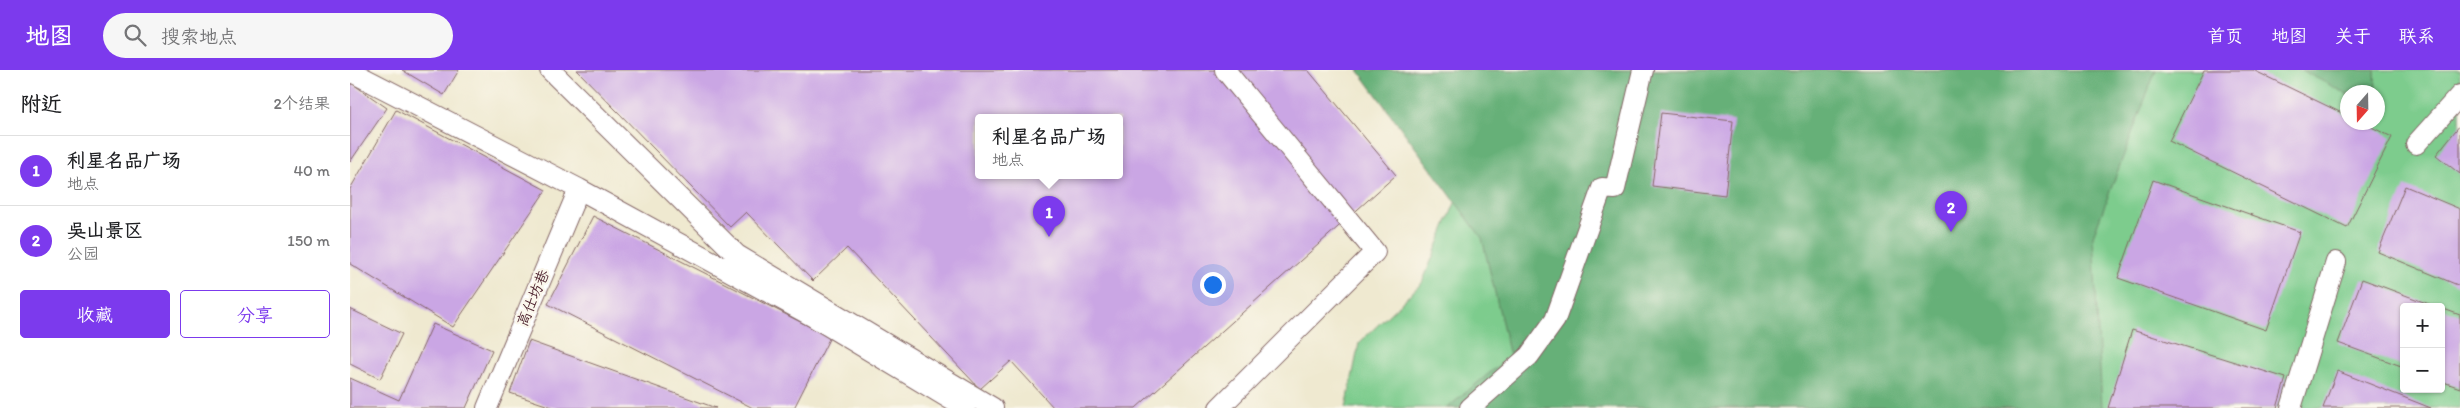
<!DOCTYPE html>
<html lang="zh">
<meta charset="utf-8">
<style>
body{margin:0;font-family:Itim,"LXGW WenKai TC",sans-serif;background:#f6f6f6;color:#202124}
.controls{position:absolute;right:15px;bottom:15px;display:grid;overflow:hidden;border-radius:5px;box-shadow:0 1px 4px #0004}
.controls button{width:45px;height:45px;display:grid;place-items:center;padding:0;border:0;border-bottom:1px solid #e0e0e0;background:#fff;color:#202124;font:25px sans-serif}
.compass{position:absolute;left:1990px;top:15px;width:45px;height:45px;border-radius:50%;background:#fff;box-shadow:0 1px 4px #0004;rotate:200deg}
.you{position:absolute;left:862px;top:214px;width:18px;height:18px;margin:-12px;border:4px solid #fff;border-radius:50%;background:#1a73e8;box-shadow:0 0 0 8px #1a73e833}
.badge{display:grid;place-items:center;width:32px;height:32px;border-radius:50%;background:#7c3aed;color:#fff;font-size:16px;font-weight:700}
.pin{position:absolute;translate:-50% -41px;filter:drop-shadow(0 1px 2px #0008)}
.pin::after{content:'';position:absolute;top:26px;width:18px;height:15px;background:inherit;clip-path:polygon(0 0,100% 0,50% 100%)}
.popup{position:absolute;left:625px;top:44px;width:148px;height:65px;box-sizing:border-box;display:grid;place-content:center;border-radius:5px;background:#fff;filter:drop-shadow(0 1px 4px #0005);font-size:16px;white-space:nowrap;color:#757577}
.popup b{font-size:19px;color:#202124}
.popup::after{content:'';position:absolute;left:50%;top:100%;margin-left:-10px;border:10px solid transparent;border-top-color:#fff}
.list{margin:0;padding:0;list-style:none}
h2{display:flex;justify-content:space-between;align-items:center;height:65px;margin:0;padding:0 20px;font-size:21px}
h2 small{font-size:16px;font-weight:400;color:#757577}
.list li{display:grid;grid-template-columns:32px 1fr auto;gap:15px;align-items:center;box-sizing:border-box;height:70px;padding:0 20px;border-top:1px solid #e0e0e0}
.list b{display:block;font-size:19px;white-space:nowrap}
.list p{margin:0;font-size:16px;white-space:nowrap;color:#757577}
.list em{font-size:16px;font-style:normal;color:#757577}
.actions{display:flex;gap:10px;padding:15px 20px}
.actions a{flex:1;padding:11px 0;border:1px solid #7c3aed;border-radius:5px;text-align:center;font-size:18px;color:#7c3aed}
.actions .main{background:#7c3aed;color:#fff}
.icon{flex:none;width:28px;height:28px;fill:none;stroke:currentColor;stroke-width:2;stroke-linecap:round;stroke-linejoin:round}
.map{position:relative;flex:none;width:2110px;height:338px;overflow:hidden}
header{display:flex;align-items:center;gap:30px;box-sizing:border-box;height:70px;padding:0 25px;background:#7c3aed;color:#fff}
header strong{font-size:24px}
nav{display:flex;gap:28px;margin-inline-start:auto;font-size:18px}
.search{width:350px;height:45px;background:#f6f6f6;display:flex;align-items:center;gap:12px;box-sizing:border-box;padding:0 18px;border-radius:28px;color:#757577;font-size:19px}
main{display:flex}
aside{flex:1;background:#fff}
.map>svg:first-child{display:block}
</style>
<header>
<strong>地图</strong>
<div class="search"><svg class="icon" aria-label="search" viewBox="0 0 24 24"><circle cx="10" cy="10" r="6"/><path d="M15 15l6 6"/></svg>搜索地点</div>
<nav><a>首页</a><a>地图</a><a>关于</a><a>联系</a></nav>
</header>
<main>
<aside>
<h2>附近<small>2个结果</small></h2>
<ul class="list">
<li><span class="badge">1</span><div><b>利星名品广场</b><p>地点</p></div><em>40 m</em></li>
<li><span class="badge">2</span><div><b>吴山景区</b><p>公园</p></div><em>150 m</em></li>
</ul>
<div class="actions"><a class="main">收藏</a><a>分享</a></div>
</aside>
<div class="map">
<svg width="2110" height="338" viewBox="0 0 2110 338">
<rect width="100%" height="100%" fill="#fbf7ec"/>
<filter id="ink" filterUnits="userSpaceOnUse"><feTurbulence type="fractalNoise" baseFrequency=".02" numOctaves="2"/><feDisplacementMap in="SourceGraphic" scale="10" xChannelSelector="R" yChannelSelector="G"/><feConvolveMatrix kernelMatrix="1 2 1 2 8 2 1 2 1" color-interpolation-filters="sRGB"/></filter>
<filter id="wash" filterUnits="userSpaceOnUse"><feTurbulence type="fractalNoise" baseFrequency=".0096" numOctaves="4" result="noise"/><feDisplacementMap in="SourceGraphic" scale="20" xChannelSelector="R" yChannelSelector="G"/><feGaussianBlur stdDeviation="1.12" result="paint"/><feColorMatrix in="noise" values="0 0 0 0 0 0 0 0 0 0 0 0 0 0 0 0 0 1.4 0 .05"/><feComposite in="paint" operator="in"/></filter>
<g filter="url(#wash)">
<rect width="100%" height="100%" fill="#efe9d0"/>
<path fill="#7dcc8d" stroke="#64765c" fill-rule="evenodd" d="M1032 0H2110V338H996L1009 273 1072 213 1114 111ZM1998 22H2028V52H1998ZM2054 237H2091V319H2054Z"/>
<path fill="#66b078" stroke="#586852" d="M1008 0H1806L1743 166 1752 338H1097L1160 286 1132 168Z
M1951 0H2025L2026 22 1997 24Z"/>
<g id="blocks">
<path fill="#caa6e4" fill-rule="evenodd" d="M52 0H109L94 25Z
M227 0H958L1046 105 786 338H704L661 291 630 319 497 178 463 211 396 142 380 157ZM629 48H769V106H629Z
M1854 0H1903L1998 46V52H2011L2042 67 1997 158 1819 71Z
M0 12 37 38 0 92Z
M46 40 196 120 103 257 0 194V119Z
M1311 43 1383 51 1375 125 1302 116Z
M2110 55V104L2086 85Z
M1803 110 1950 162 1916 260 1768 208Z
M2055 116 2110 139V216L2028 182Z
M243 146 480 267 444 338H403L198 234Z
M2012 209 2087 237H2054V297L1988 273Z
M2091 238 2110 245V318L2091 311Z
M0 239 52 264 30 309 0 294Z
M83 254 142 280 116 338H0V308L49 330Z
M1782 260 1936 308 1927 338H1758Z
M179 271 366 338H205L160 323Z
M1987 301 2081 338H1973Z"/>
</g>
</g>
<g filter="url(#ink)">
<use href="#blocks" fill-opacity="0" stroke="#846665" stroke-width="1"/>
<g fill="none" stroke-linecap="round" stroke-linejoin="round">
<g stroke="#846665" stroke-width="22">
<path id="lane" d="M200 0 387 185 643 338
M0 1 229 119 462 246 615 338
M2066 74 2110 25
M137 338 229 119
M869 338 1025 182 875 0
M1120 338 1179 286 1205 250 1252 118 1265 119 1293 0
M1941 338 1986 192"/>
</g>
<use href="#lane" stroke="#fff" stroke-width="20"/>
</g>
</g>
<g text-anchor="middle" stroke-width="4.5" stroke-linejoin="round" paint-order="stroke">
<g font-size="15" fill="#4a1f2b" stroke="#fbf7ec">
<text transform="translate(183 228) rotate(-67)" y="5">高仕坊巷</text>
</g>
</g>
</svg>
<div class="controls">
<button>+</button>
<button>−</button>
</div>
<svg class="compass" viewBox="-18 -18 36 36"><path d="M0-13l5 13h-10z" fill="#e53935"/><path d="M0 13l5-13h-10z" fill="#757577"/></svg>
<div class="you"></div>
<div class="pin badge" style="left:699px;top:167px">1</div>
<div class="popup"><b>利星名品广场</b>地点</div>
<div class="pin badge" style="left:1601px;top:162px">2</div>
</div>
</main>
